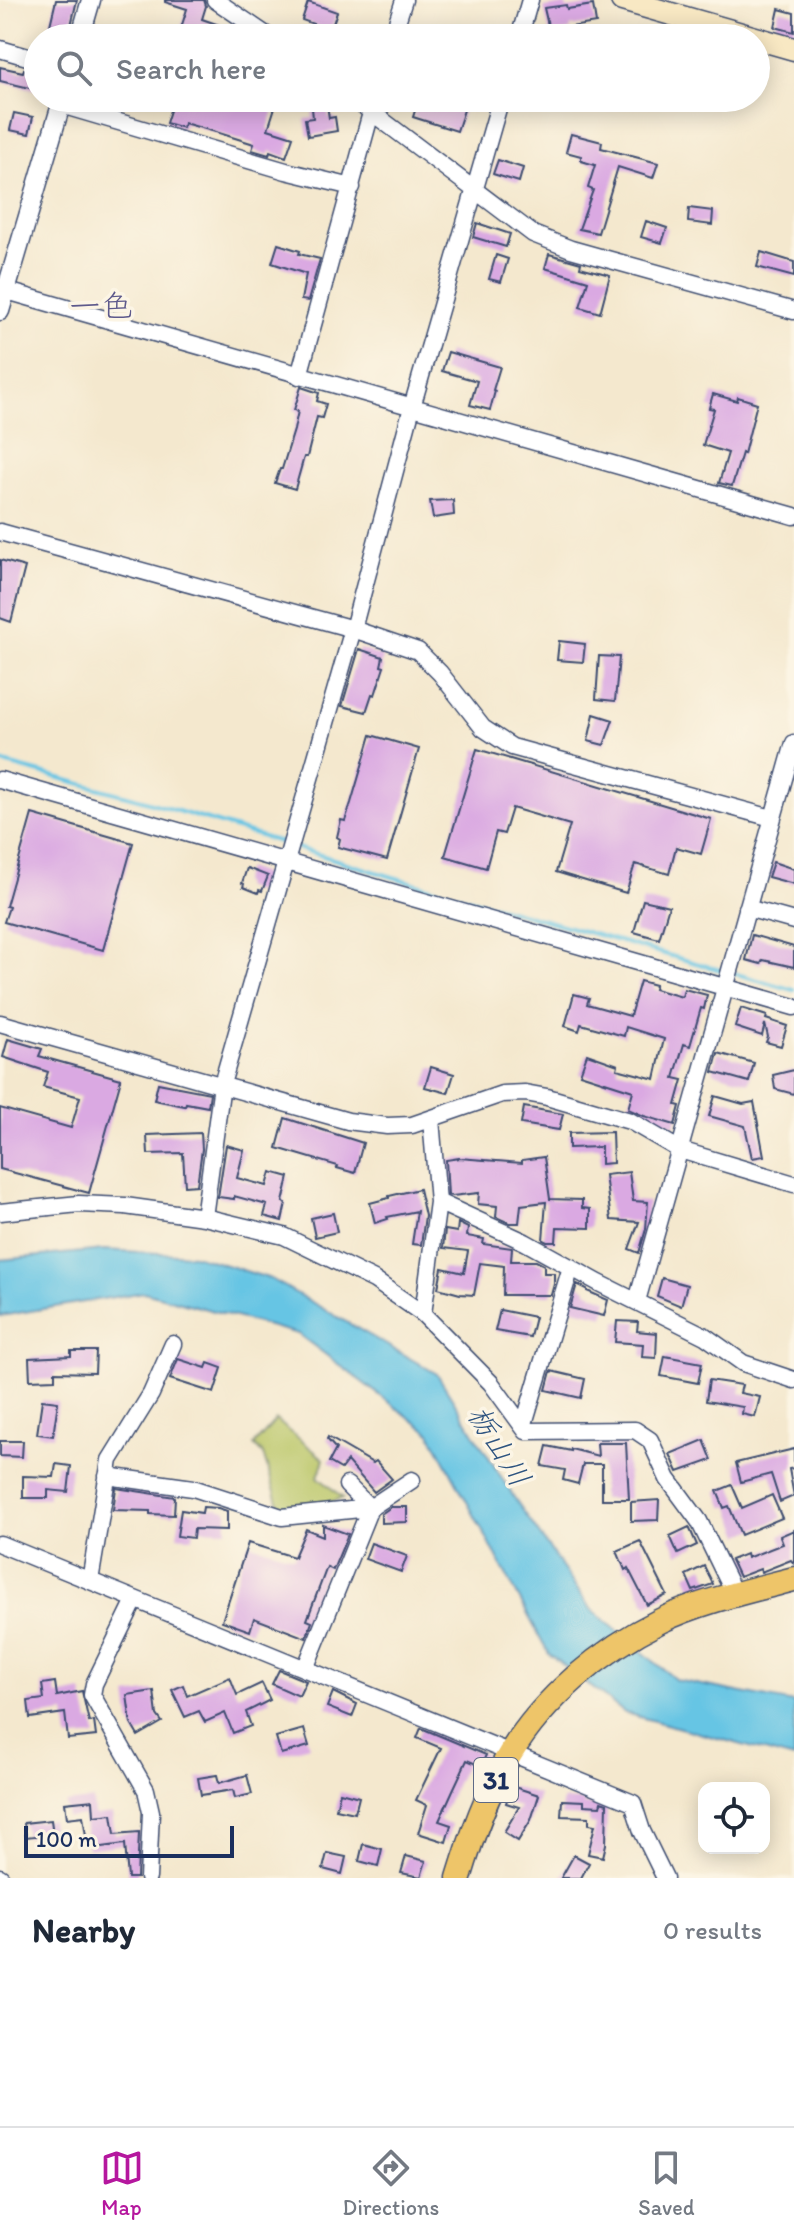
<!DOCTYPE html>
<meta charset="utf-8">
<style>
body{margin:0;font-family:Itim,"Klee One",sans-serif;background:#f2f2f3;color:#1f2937}
.controls{position:absolute;right:24px;bottom:24px;display:grid;overflow:hidden;border-radius:16px;box-shadow:0 4px 20px #0003}
.controls button{width:72px;height:72px;display:grid;place-items:center;padding:0;border:0;border-bottom:2px solid #e0e1e3;background:#fff;color:#1f2937;font:40px sans-serif}
.scale{position:absolute;left:24px;bottom:20px;width:210px;box-sizing:border-box;padding-left:8px;border:4px solid #1b2f5e;border-top:0;font-size:22px;line-height:28px;white-space:nowrap;color:#1b2f5e;-webkit-text-stroke:6px #fcf5e5;paint-order:stroke}
.list{margin:0;padding:0;list-style:none}
h2{display:flex;justify-content:space-between;align-items:center;height:104px;margin:0;padding:0 32px;font-size:34px}
h2 small{font-size:26px;font-weight:400;color:#747a83}
.icon{flex:none;width:44px;height:44px;fill:none;stroke:currentColor;stroke-width:2;stroke-linecap:round;stroke-linejoin:round}
.map{position:relative;flex:none;width:794px;height:1878px;overflow:hidden}
.search{position:absolute;background:#fff;box-shadow:0 4px 20px #0003;left:24px;right:24px;top:24px;height:88px;display:flex;align-items:center;gap:20px;box-sizing:border-box;padding:0 28px;border-radius:44px;color:#747a83;font-size:30px}
.sheet{height:248px;background:#fff}
nav{display:flex;justify-content:space-around;align-items:center;box-sizing:border-box;height:112px;border-top:2px solid #e0e1e3;background:#fff;font-size:22px;color:#747a83}
nav a{display:grid;justify-items:center;gap:4px}
nav .on{color:#b5179e}
.map>svg:first-child{display:block}
</style>
<div class="map">
<svg width="794" height="1878" viewBox="0 0 794 1878">
<rect width="100%" height="100%" fill="#fcf5e5"/>
<filter id="ink" filterUnits="userSpaceOnUse"><feTurbulence type="fractalNoise" baseFrequency=".0125" numOctaves="2"/><feDisplacementMap in="SourceGraphic" scale="16" xChannelSelector="R" yChannelSelector="G"/><feConvolveMatrix kernelMatrix="1 2 1 2 8 2 1 2 1" color-interpolation-filters="sRGB"/></filter>
<filter id="wash" filterUnits="userSpaceOnUse"><feTurbulence type="fractalNoise" baseFrequency=".006" numOctaves="4" result="noise"/><feDisplacementMap in="SourceGraphic" scale="32" xChannelSelector="R" yChannelSelector="G"/><feGaussianBlur stdDeviation="1.8" result="paint"/><feColorMatrix in="noise" values="0 0 0 0 0 0 0 0 0 0 0 0 0 0 0 0 0 1.4 0 .05"/><feComposite in="paint" operator="in"/></filter>
<g filter="url(#wash)">
<rect width="100%" height="100%" fill="#f4e8ce"/>
<path fill="#bac668" stroke="#6a7a63" stroke-width="2" d="M276 1420 324 1459 318 1477 343 1498 283 1517 263 1454 254 1445Z"/>
<path fill="#66c5e4" stroke="#407aa1" stroke-width="2" d="M104 1250 194 1255 271 1279 437 1374 513 1496 590 1608 676 1680 794 1703V1759L625 1713 549 1654 430 1433 298 1334 144 1292 0 1316V1260Z"/>
<g fill="none" stroke-linecap="round" stroke-linejoin="round">
<path stroke="#66c5e4" stroke-width="4" d="M0 762 142 800 286 844
M294 847 393 877 724 971
M733 973 794 990"/>
</g>
<g id="blocks">
<path fill="#daa9e2" d="M56 0H77L68 38H47Z
M165 0H204L206 6 202 19 225 27 222 38H210L181 28 187 9 165 2Z
M308 2 337 12 328 38H315L319 26 302 20Z
M566 5 567 9 593 5 596 23 570 27 571 30 550 34 544 8Z
M779 9 794 13V32L775 27Z
M0 67 23 72 24 69 38 72V90L0 81Z
M174 98H232L255 105 257 98H278L268 129 293 137 286 157 270 151 269 155 252 150 254 144 219 133 184 123 183 128 166 123Z
M419 98H468L457 131 413 117Z
M327 105 329 118 335 117 337 131 308 136 305 119 313 118 312 108Z
M14 113 33 117 29 134 10 130Z
M571 134 602 142 601 148 658 163 653 178 618 167 598 233 579 229 593 190 588 188 595 165 581 161V156L566 152Z
M498 160 523 168 519 182 493 174Z
M689 208 713 211 712 225 688 222Z
M646 221 667 228 662 243 641 237Z
M477 223 510 234 506 247 473 237Z
M278 244 300 251 299 254 320 259 308 301 301 300 306 274 272 263Z
M761 252 794 262V277L757 267Z
M549 254 581 263 580 267 610 275 600 313 580 307 588 281 545 268Z
M496 255 508 259 501 282 489 279Z
M448 352 500 367 493 390 495 391 490 410 470 405 477 381 442 371Z
M301 387 319 393 317 401 326 404 322 418 317 417 307 457H304L295 489 275 483 280 469H282L294 430 298 411 294 410Z
M713 394 737 401 738 397 757 403 744 454 742 453 732 486 719 483 728 453 703 445 714 409 709 408Z
M453 500 454 515 433 518 430 501Z
M0 560 25 567 11 622 0 618Z
M559 641 585 644 583 662 557 660Z
M359 649 383 657 381 666 384 667 375 695 372 694 366 712 342 706Z
M599 656 619 657 615 701 596 699Z
M594 714 613 720 604 745 588 741Z
M371 735 419 749 387 860 338 847 340 839 337 837 341 820 345 821 351 803Z
M477 749 711 819 701 854 676 847 669 874 635 864 626 893 556 872 570 825 512 808 504 834 496 832 486 868 445 856Z
M32 814 133 843 103 950 4 922 9 907 6 906Z
M773 862 794 869V884L768 877Z
M247 868 268 876 262 891 259 890 258 893 243 887 244 884 242 883Z
M643 900 669 906 659 939 634 932Z
M752 935 794 947V967L763 960 761 964 746 960Z
M640 981 655 985 654 989 682 997 684 989 707 995 704 1009 701 1008 690 1046 684 1044 674 1078 683 1080 676 1105 680 1106 675 1125 644 1116 628 1109 633 1091 580 1074 587 1054 618 1065 617 1069 655 1079 664 1039 626 1027 624 1036 581 1024 579 1031 565 1026 574 994 589 998 587 1004 630 1016Z
M741 1008 767 1016 766 1019 787 1026 781 1046 766 1042 768 1037 765 1024 762 1036 735 1027Z
M8 1039 42 1049 39 1056 121 1079 89 1193 0 1169V1108L71 1128 80 1097 43 1087 48 1072 3 1057Z
M718 1053 754 1063 749 1082 713 1072Z
M431 1067 454 1074 448 1093 425 1087Z
M794 1070V1094L775 1089 773 1075Z
M158 1083 210 1093 208 1107 186 1103 185 1106 154 1100Z
M715 1096 743 1104 754 1102 764 1156 752 1158 745 1126 709 1116Z
M524 1107 563 1114 559 1130 521 1124Z
M285 1118 363 1143 355 1173 337 1168 338 1166 277 1148Z
M612 1132 613 1163 601 1164V1147L569 1148V1133Z
M201 1133 202 1149 197 1185 185 1186 183 1153 148 1154 147 1135Z
M226 1145 244 1150 237 1178 267 1186 271 1172 289 1177 283 1202 286 1203 282 1221 264 1216 267 1205 234 1196V1199L218 1197Z
M544 1157 550 1199 582 1200V1208L590 1209V1228L557 1227 556 1242H547L543 1240 546 1202 521 1205 519 1223H509L496 1217 497 1206 478 1204 479 1193 452 1196 448 1195 446 1160 459 1158 522 1163V1160Z
M629 1172 633 1201 648 1202 646 1229 639 1253 629 1249 639 1222 611 1220 605 1175Z
M419 1189 425 1216 421 1245 412 1244 417 1211 387 1217 388 1219 375 1223 370 1203 389 1198V1196Z
M333 1213 337 1232 315 1237 311 1218Z
M458 1223 468 1228 467 1236 484 1239 483 1244 512 1248 511 1261H536L544 1265V1273H554V1284L551 1295H503L504 1266 480 1263 474 1295 460 1294 438 1288 442 1268 464 1273 468 1251 443 1248 445 1230 457 1232Z
M662 1278 687 1285 681 1306 657 1296Z
M577 1284 587 1289V1291L608 1300 604 1316 570 1308Z
M500 1310 535 1317 530 1337 495 1331Z
M617 1321 638 1322 637 1331 657 1333 656 1358 642 1357 643 1344 615 1342Z
M71 1351H96L95 1373 55 1372V1379L30 1380 29 1358 71 1356Z
M665 1356 702 1363 698 1383 661 1376Z
M178 1359 206 1368 208 1363 222 1368 214 1393 170 1379Z
M551 1371 585 1379 581 1398 546 1390Z
M709 1380 742 1385 740 1393 760 1397 755 1417 742 1414 743 1407 706 1401Z
M42 1400 58 1402 53 1436 37 1434Z
M328 1437 373 1463 376 1461 392 1479 374 1492 347 1461 341 1469 329 1462 336 1449 327 1439Z
M704 1440 712 1460 678 1472 670 1454Z
M0 1441H23L22 1457 0 1456Z
M597 1443H626L629 1499H602V1464H583L578 1484 563 1480 565 1470 542 1466 547 1446 571 1451V1449L598 1456Z
M794 1449V1468L789 1469 794 1496 780 1502 771 1474 741 1482 736 1463Z
M56 1464 71 1466 68 1492 48 1490V1498H23V1476L54 1477Z
M732 1485 742 1508 772 1495 782 1518 741 1535 729 1506 724 1508 717 1491Z
M116 1488 175 1497 174 1515 150 1514V1511L113 1510Z
M659 1500 658 1520 631 1521V1502Z
M203 1507 218 1508 227 1511V1530L194 1529 193 1538 177 1536 181 1510 202 1513Z
M391 1507H407V1522L381 1523V1514Z
M323 1525 348 1534 333 1570 327 1567 307 1620 312 1622 306 1638 254 1618 250 1631 222 1621 248 1543 294 1557 306 1529 323 1536Z
M689 1527 697 1545 678 1554 670 1536Z
M794 1530V1564L791 1560 761 1572 760 1569 739 1577 731 1560 746 1554 747 1558 783 1544 780 1536Z
M640 1541 667 1595 647 1605 628 1568 625 1570 617 1551Z
M371 1543 407 1556 401 1572 365 1559Z
M704 1566 713 1584 693 1591 686 1575Z
M279 1670 306 1681 299 1696 272 1684Z
M230 1677 237 1695 262 1683 270 1700 246 1712 251 1726 233 1733 225 1713 205 1722 199 1711 185 1717 172 1690 183 1685 187 1696Z
M55 1682 57 1696 82 1691 89 1722 94 1721 96 1736 68 1739 65 1713 30 1718 28 1701 44 1699 42 1684Z
M154 1691 157 1715 162 1722 138 1736 131 1724 127 1695Z
M333 1692 357 1704 352 1717 327 1707Z
M421 1728 486 1755 481 1766 467 1760 453 1790 439 1821 451 1825 446 1842 418 1833 427 1805 416 1800 441 1748 417 1738Z
M304 1729 309 1746 281 1754 276 1737Z
M217 1775 219 1783 247 1775 252 1794 235 1798 233 1790 201 1795 198 1778Z
M511 1786 539 1795 531 1820 518 1841 504 1832 519 1807 506 1803Z
M340 1792 359 1797 355 1813 336 1809Z
M93 1800 94 1816 112 1814 115 1834 139 1832 137 1878H128L125 1844 88 1849 83 1816 67 1818 65 1803Z
M562 1800 584 1801V1805L600 1806 601 1802 607 1804 606 1844 603 1857 588 1854 595 1825 589 1824V1817L561 1816Z
M51 1820 53 1834 26 1837 24 1823Z
M363 1844 382 1849 378 1866 359 1861Z
M327 1853 346 1857 342 1874 323 1869Z
M574 1855 589 1863 581 1878H561Z
M406 1856 426 1861 421 1877 401 1873Z"/>
</g>
</g>
<g filter="url(#ink)">
<use href="#blocks" fill-opacity="0" stroke="#3c4b6f" stroke-width="2"/>
<g fill="none" stroke-linecap="round" stroke-linejoin="round">
<g stroke="#3c4b6f" stroke-width="19">
<path id="minor" d="M215 0 271 38
M392 38 404 0
M519 38 530 0
M0 49 38 60
M353 98 533 234 571 249 794 311
M61 105 286 171 352 187
M0 289 794 516
M299 376 375 98
M0 532 353 629 418 651 440 673 483 728 512 747 772 818
M0 780 794 1007
M747 908 794 921
M0 1023 348 1121 387 1126 412 1125 502 1094 525 1093 547 1097 630 1121 680 1150 794 1184
M438 1202 525 1242 599 1283 705 1336 743 1363 794 1380
M0 1212 79 1204 125 1206 204 1217 284 1236 374 1280 423 1314 491 1383 526 1431 635 1430 650 1440 668 1479 699 1521 735 1595
M204 1217 222 1084 353 629 412 407 501 98
M637 1301 794 743
M423 1314 438 1202 431 1119
M523 1427 571 1267
M107 1476 193 1488 282 1517 370 1508 412 1480
M0 1544 633 1803 642 1831 665 1878
M90 1581 110 1460 151 1394 173 1344
M135 1600 94 1684 92 1695 146 1790 151 1812 148 1878
M305 1669 370 1508 347 1485
M0 1877 1 1878"/>
</g>
<g stroke="#3c4b6f" stroke-width="21">
<path id="tertiary" d="M80 38 91 0
M0 311 63 98"/>
</g>
<g stroke="#3c4b6f" stroke-width="25">
<path id="secondary" d="M622 0 794 49"/>
</g>
<g stroke="#3c4b6f" stroke-width="27">
<path id="primary" d="M459 1878C472 1835 487 1792 510 1754 544 1698 601 1650 660 1621 701 1601 749 1591 794 1579"/>
</g>
<use href="#minor" stroke="#fff" stroke-width="16"/>
<use href="#tertiary" stroke="#fff" stroke-width="18"/>
<use href="#secondary" stroke="#f8e8c3" stroke-width="22"/>
<use href="#primary" stroke="#eec569" stroke-width="24"/>
</g>
</g>
<g text-anchor="middle" stroke-width="7" stroke-linejoin="round" paint-order="stroke">
<rect fill="#fcf5e5" stroke="#5e6a86" stroke-width="2" x="474" y="1758" width="44" height="44" rx="6"/>
<g font-size="26" font-weight="bold" fill="#1b2f5e">
<text x="496" y="1789">31</text>
</g>
<g font-size="30" font-style="italic" fill="#2e5480" stroke="#fcf5e5">
<text transform="translate(499 1446) rotate(58)" y="10">栃山川</text>
</g>
<g font-size="32" fill="#5e5a8c" stroke="#fcf5e5">
<text x="101" y="317">一色</text>
</g>
</g>
</svg>
<div class="controls">
<button><svg class="icon" aria-label="locate" viewBox="0 0 24 24"><circle cx="12" cy="12" r="6"/><path d="M12 2v4M12 18v4M2 12h4M18 12h4"/></svg></button>
</div>
<div class="scale">100 m</div>
<div class="search"><svg class="icon" aria-label="search" viewBox="0 0 24 24"><circle cx="10" cy="10" r="6"/><path d="M15 15l6 6"/></svg>Search here</div>
</div>
<section class="sheet">
<h2>Nearby<small>0 results</small></h2>
<ul class="list">
</ul>
</section>
<nav>
<a class="on"><svg class="icon" aria-label="map" viewBox="0 0 24 24"><path d="M3 6l6-2 6 2 6-2v14l-6 2-6-2-6 2zM9 4v14M15 6v14"/></svg>Map</a>
<a><svg class="icon" aria-label="directions" viewBox="0 0 24 24"><path d="M12 3l9 9-9 9-9-9zM9 14v-3h6M13 9l2 2-2 2"/></svg>Directions</a>
<a><svg class="icon" aria-label="saved" viewBox="0 0 24 24"><path d="M7 4h10v16l-5-4-5 4z"/></svg>Saved</a>
</nav>
